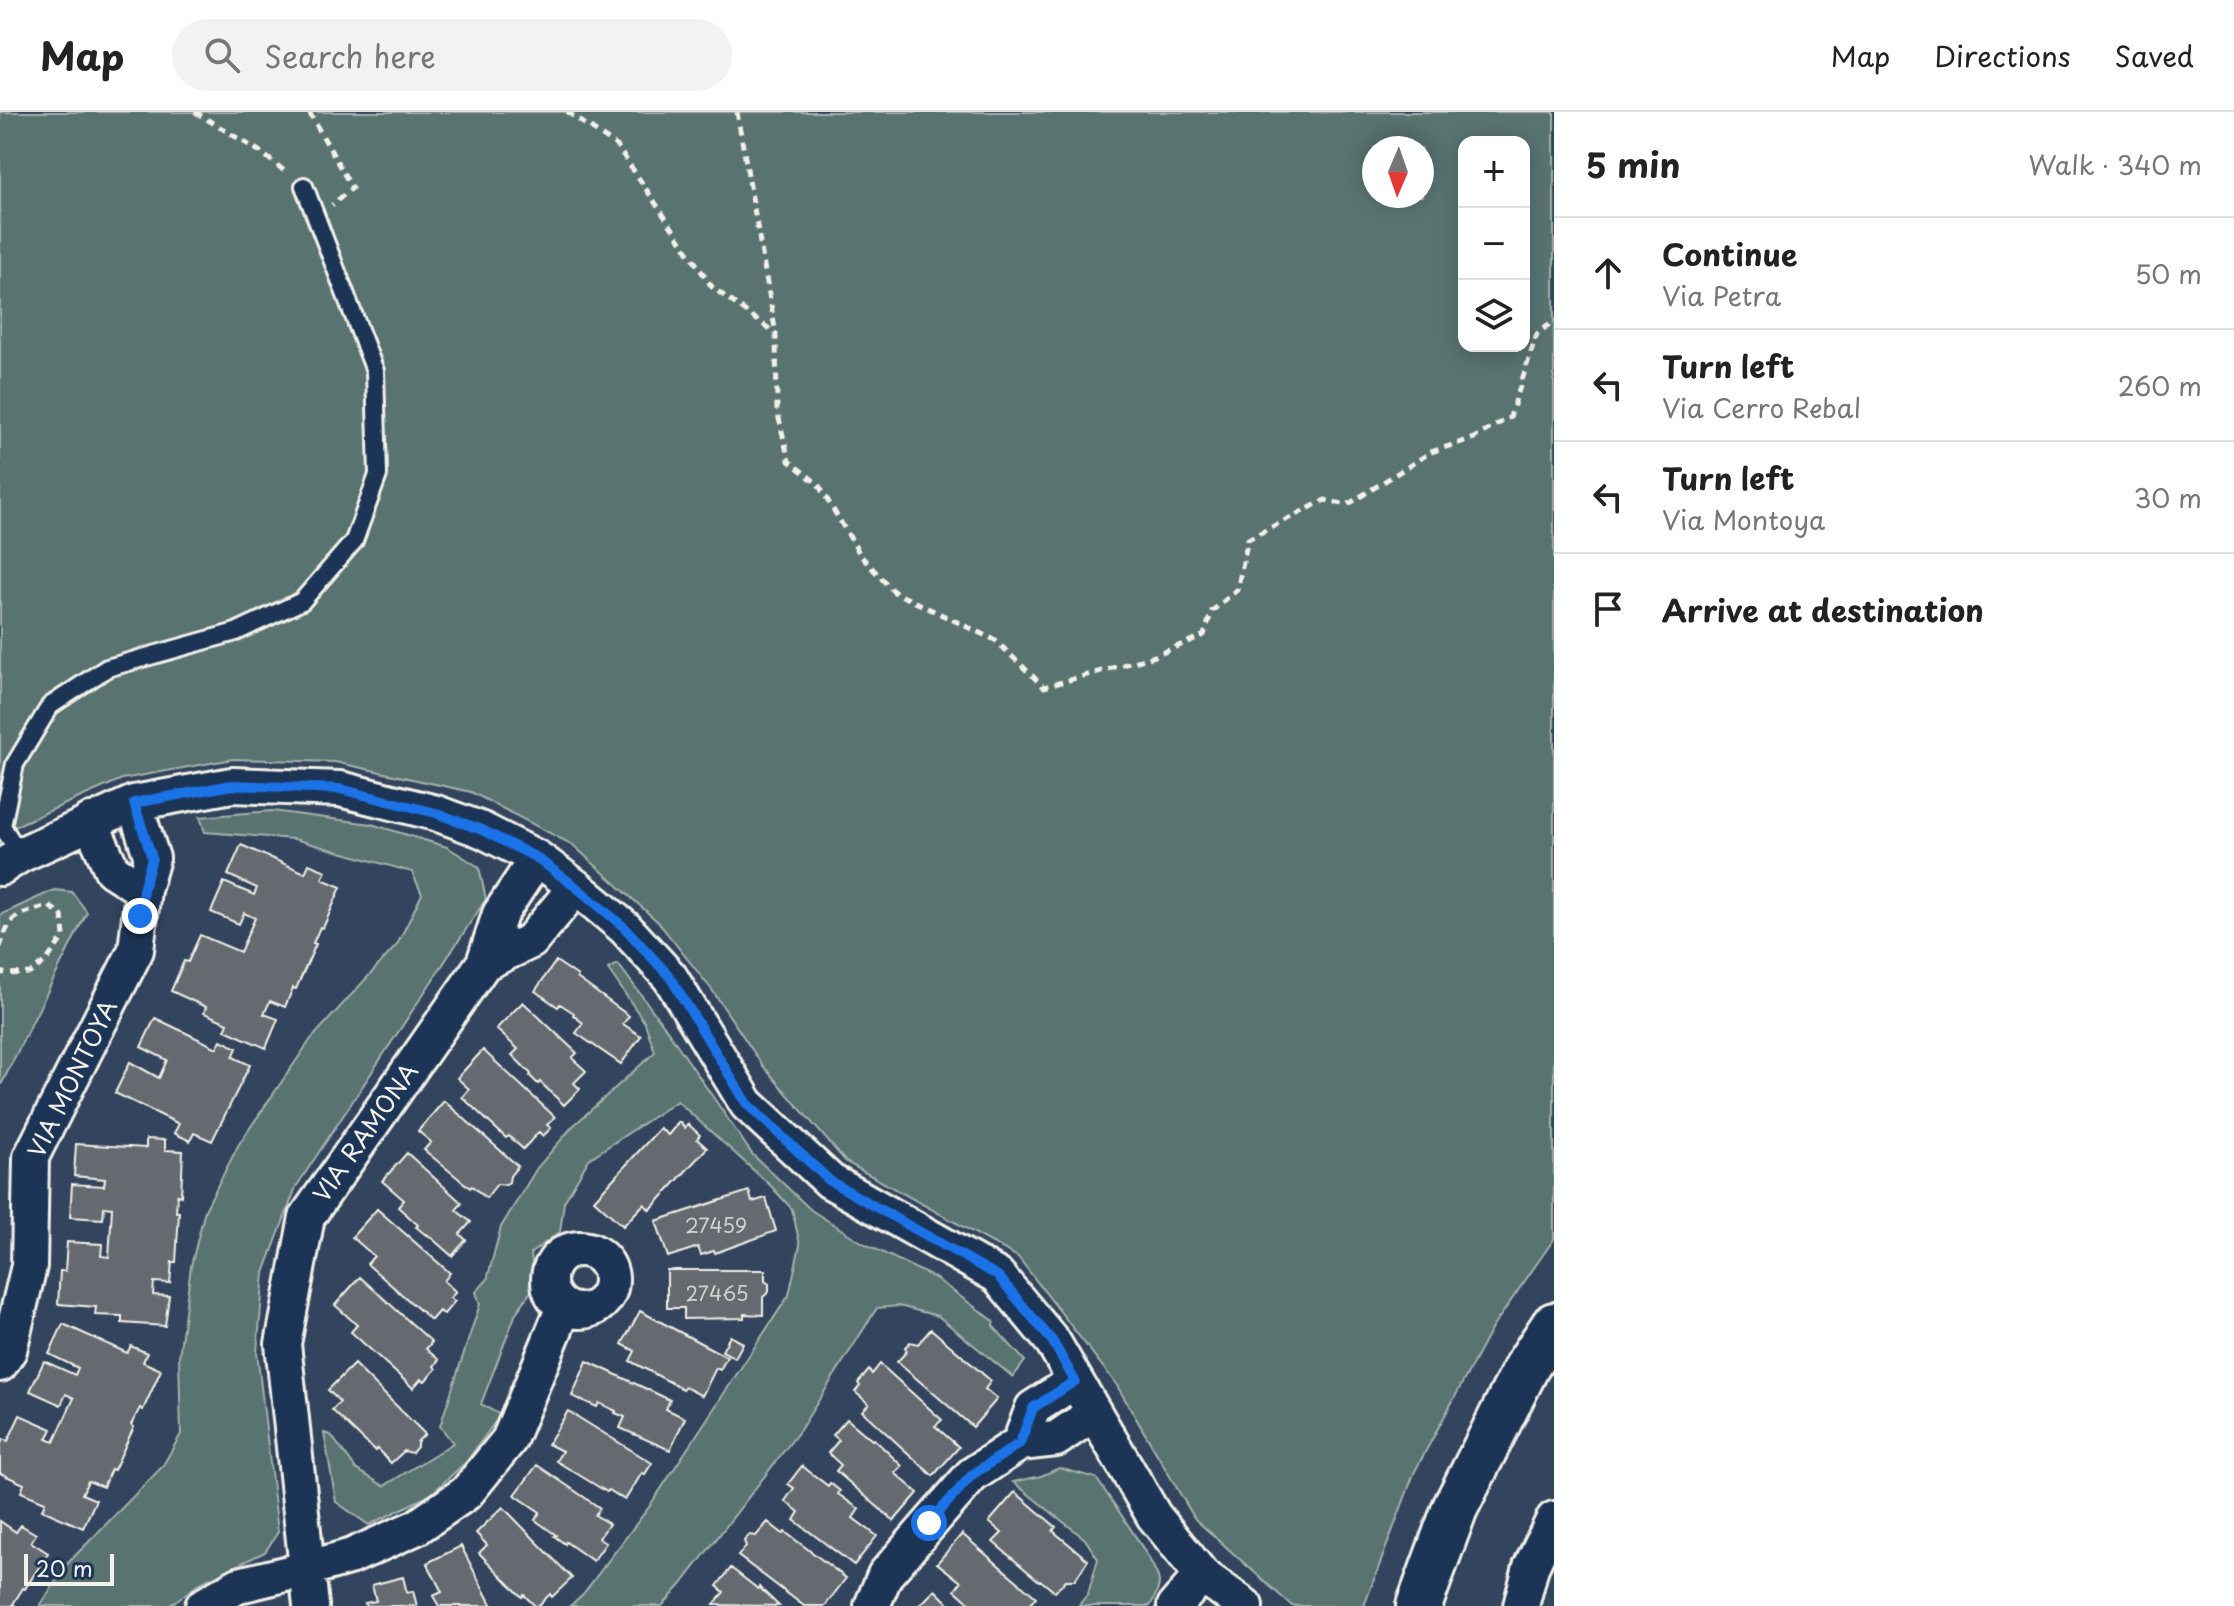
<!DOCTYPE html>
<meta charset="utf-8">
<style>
body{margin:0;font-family:"Playpen Sans",sans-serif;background:#f2f2f2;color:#222}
.controls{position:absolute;right:24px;top:24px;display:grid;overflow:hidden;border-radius:16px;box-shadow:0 4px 20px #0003}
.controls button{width:72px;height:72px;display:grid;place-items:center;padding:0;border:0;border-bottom:2px solid #e0e0e0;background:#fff;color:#222;font:40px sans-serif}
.compass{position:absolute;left:1362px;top:24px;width:72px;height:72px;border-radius:50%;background:#fff;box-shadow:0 4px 20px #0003;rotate:182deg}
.scale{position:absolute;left:24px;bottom:20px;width:90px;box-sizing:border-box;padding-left:8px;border:4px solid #f4f1e8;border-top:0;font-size:22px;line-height:28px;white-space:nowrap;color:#f4f1e8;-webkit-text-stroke:6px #1d3557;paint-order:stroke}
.stop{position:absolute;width:24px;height:24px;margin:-18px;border:6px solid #1a73e8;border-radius:50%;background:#fff}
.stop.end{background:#1a73e8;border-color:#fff;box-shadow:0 2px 8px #0008}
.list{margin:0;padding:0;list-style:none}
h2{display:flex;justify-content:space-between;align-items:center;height:104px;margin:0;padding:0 32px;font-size:34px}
h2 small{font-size:26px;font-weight:400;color:#767676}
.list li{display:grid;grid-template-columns:52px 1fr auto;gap:24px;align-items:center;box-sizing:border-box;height:112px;padding:0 32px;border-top:2px solid #e0e0e0}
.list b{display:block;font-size:30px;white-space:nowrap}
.list p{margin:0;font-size:26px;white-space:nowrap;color:#767676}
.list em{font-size:26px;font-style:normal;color:#767676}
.icon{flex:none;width:44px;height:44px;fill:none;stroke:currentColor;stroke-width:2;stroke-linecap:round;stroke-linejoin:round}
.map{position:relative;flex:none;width:1554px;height:1494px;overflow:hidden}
header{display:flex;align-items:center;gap:48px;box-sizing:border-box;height:112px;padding:0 40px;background:#fff;border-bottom:2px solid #e0e0e0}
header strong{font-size:38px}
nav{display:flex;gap:44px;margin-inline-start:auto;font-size:28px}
.search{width:560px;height:72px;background:#f2f2f2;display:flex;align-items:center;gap:20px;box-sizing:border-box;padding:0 28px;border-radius:44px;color:#767676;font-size:30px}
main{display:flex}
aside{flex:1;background:#fff}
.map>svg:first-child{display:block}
</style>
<header>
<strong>Map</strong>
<div class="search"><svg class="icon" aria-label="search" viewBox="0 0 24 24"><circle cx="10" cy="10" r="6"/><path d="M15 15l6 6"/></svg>Search here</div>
<nav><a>Map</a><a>Directions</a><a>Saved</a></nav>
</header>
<main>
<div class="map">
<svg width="1554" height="1494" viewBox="0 0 1554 1494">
<rect width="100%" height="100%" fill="#33455e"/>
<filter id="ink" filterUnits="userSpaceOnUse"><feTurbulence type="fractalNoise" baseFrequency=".0125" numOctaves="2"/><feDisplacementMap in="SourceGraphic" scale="16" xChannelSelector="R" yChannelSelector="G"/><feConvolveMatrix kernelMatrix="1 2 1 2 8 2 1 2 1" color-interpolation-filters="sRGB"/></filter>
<g filter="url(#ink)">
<path fill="#587370" stroke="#a6b2ac" stroke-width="2" fill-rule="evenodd" d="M0 0H1554V1127L1492 1216 1415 1359 1364 1494H1292L1195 1407 1116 1272 1018 1145 846 1050 763 954 712 878 658 810 573 733 471 680 335 650 233 647 122 667 22 711 0 725ZM1464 30H1524V234H1464ZM1374 36H1422V84H1374Z
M272 699 371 712 447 735 479 755 486 787 296 1075 264 1161 257 1240 278 1420 265 1440 200 1471 169 1494H40L68 1451 162 1355 181 1322 179 1245 191 1154 205 1098 239 1032 311 927 397 833 422 782 412 760 294 727 205 720 200 705Z
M54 778 72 780 87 800 0 975V803Z
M618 852 665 915 752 1042 811 1098 863 1131 935 1166 994 1209 993 1214 1025 1249 1013 1265 938 1204 899 1194 877 1196 800 1318 681 1473 662 1494H570L583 1482 649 1395 789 1183 800 1133 792 1097 770 1073 677 989 589 1047 564 1090 560 1120 531 1141 534 1175 516 1201 481 1292 500 1303 466 1350 430 1383 369 1413 336 1390 324 1321 331 1323 356 1357 384 1374 453 1331 440 1314 480 1192 476 1180 487 1168 501 1115 537 1056 572 1015 655 940 645 911 608 857Z
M1059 1356 1096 1366C1108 1384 1158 1453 1159 1470 1159 1479 1154 1487 1150 1494H1078L1088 1482 1098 1447 1085 1427 1013 1370 1041 1364Z"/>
<path fill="#656b70" stroke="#f4f1e8" stroke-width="2" d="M241 733 305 761 309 752 326 759 322 767 341 775 323 816 320 815 313 831 316 832 296 877 293 876 285 895 270 889 264 902 278 907 266 936 225 918 228 911 204 901 206 895 171 879 184 849 188 850 200 823 240 840 255 806 244 801 239 812 211 800 224 770 254 783 257 776 228 763Z
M556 849 578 864 577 866 629 904 623 912 641 924 621 952 576 921 583 911 573 903 574 901 560 892 558 895 535 879Z
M523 890 577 941 572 946 586 959 574 971 580 977 564 993 540 970 538 972 530 964 531 962 512 943 518 937 496 917Z
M155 906 217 936 221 928 237 936 233 945 250 953 212 1029 194 1021 190 1029 174 1021 179 1012 115 981 130 950 159 966 167 948 141 935Z
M483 938 555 1005 547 1013 551 1016 543 1024 539 1020 523 1037 509 1024 506 1026 462 985 469 977 457 966Z
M444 989 518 1054 510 1064 509 1070 506 1073 497 1072 486 1086 472 1074 470 1076 424 1038 431 1030 418 1019Z
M679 1010 685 1016 688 1012 700 1023 697 1027 707 1036 650 1098 644 1092 623 1114 594 1088 660 1016 668 1023Z
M146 1027 165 1028V1038L183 1039 181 1084 177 1083 176 1100H179L176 1150H172L170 1171 154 1170 153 1183 169 1184 165 1214 122 1211V1204L95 1203 96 1195 58 1192 60 1159H65L67 1130 102 1132 101 1144 109 1145 112 1096 104 1095 103 1107 70 1105 72 1072 104 1074 105 1067 74 1064 76 1032 146 1036Z
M407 1041 462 1091 456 1098 471 1110 460 1122 466 1128 452 1144 427 1122 426 1123 416 1115 418 1113 398 1095 404 1088 382 1069Z
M749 1079 752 1090 766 1086 776 1119 715 1141 714 1139 701 1143 698 1135 668 1145 656 1109Z
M377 1097 450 1161 444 1169 456 1180 450 1186 455 1189 444 1202 439 1199 431 1208 367 1152 374 1144 352 1125Z
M667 1158H765V1169L769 1172V1180L763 1185V1203L744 1202V1206L684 1207V1196H667Z
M360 1165 432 1230 426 1237 439 1248 434 1254 436 1257 425 1269 421 1267 413 1276 351 1220 357 1213 335 1193Z
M640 1199 727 1245 720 1258 716 1256 702 1284 685 1275 683 1277 630 1249 635 1239 622 1232Z
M63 1212 127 1241 131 1234 147 1241 143 1250 161 1258 143 1298 140 1296 131 1313 134 1315 114 1358 111 1357 103 1375 88 1369 82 1382 96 1388 83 1416 42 1398 45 1390 21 1380 24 1372 0 1361V1334L3 1327 8 1329 20 1303 52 1317 47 1327 54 1330 74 1286 66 1282 61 1293 30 1279 44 1249 75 1263 78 1256 49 1242Z
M931 1217 991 1269 985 1277 997 1287 973 1315 897 1250 907 1239 905 1235 910 1230 918 1232Z
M730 1224 743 1231 735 1246 722 1239Z
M587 1249 670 1288 666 1297 685 1306 670 1338 620 1316 625 1305 615 1301 616 1299 599 1291 597 1295 572 1284Z
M354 1252 425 1322 417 1330V1335L412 1341 404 1339 391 1351 377 1337 375 1339 332 1298 340 1290 328 1278Z
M880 1252 942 1308 935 1314 959 1335 933 1364 862 1299 869 1292 855 1280 860 1274 858 1271 869 1258 872 1262Z
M568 1299 652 1351 645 1362 642 1361 625 1388 609 1378 607 1380 556 1349 562 1339 548 1332Z
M847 1307 872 1328 874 1327 902 1354 895 1361 918 1381 894 1409 836 1359 841 1353 828 1341 839 1328 833 1323Z
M537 1353 600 1396 595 1403 609 1412 599 1426 606 1431 593 1449 566 1430 565 1432 554 1424 556 1423 535 1408 540 1400 515 1383Z
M802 1354 828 1374 830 1371 840 1379 838 1382 859 1397 853 1406 877 1424 854 1453 794 1408 799 1400 785 1389 794 1376 788 1372Z
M1015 1380 1056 1415 1053 1419 1088 1448 1075 1468H1066L1055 1480 1040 1468 1039 1469 993 1430 1002 1421 989 1410Z
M503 1395 572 1466 552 1485 550 1482 538 1494H535L524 1483 522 1485 479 1441 487 1433 476 1421Z
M0 1409 16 1420 21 1413 36 1422 31 1430 48 1441 25 1477 23 1476 13 1492 15 1494H0Z
M768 1410 783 1422 785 1420 846 1466 825 1494H804L738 1444 746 1434 744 1429 749 1423 756 1424Z
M962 1422 1036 1485 1029 1493 1031 1494H973L955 1478 961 1470 937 1451Z
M461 1434 492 1494H439L433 1484 442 1480 427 1451Z
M731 1456 758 1477 759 1475 779 1494 714 1493 724 1480 717 1474Z
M403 1465 407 1481 413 1479 417 1494H366L365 1491 376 1489 372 1473Z
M935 1478 951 1494H919Z"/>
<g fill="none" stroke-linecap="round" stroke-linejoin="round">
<g stroke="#f4f1e8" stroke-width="22">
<path id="service" d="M20 743 2 714 15 652 50 594 107 556 236 520 302 489 354 429 378 363 375 259 304 74"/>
</g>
<g stroke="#f4f1e8" stroke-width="40">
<path id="minor" d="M90 709 112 758 143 778
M0 756 20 743 134 691 232 673 340 677 436 701 482 718 537 746 576 775 625 816 670 865 747 992 830 1069 998 1164 1053 1230 1154 1404 1202 1463 1245 1494
M484 851 531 829 576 775
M549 1168a31 31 0 1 1 62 0a31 31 0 1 1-62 0Z
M0 1252 9 1238 29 1154 31 1045 136 838 143 778 152 746 134 691
M1020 1331 1033 1296 1075 1269
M203 1494 239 1473 306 1457 352 1444 417 1415 466 1381 509 1328 564 1195
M311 1494 283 1232 307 1105 484 851 500 802 537 746
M872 1494 885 1463 972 1363 1020 1331 1056 1327 1094 1301
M1175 1494 1202 1463
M1521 1494 1531 1455 1554 1407"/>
</g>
<g stroke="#f4f1e8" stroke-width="50">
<path id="secondary" d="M1419 1494 1455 1396 1527 1254 1554 1213"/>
</g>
<path stroke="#f4f1e8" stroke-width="5" stroke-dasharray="8 6" stroke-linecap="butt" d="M195 0 259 39 287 61
M309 0 352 76 332 93
M567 0 617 34 712 175 776 222
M737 0 776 222 777 298 789 349 818 372 861 444 894 480 995 528 1044 575 1155 544 1204 523 1212 499 1237 478 1248 427 1325 388 1347 393 1431 340 1474 326 1510 305 1537 222 1554 209
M0 835C11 801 16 803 49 794L62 803 64 824 47 848 30 861 7 862 0 860"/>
<use href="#service" stroke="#1d3557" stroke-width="16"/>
<use href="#minor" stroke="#1d3557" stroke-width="34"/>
<use href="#secondary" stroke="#1d3557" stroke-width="44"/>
</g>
</g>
<g fill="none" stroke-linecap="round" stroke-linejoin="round" filter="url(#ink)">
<path stroke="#1a73e8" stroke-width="10" d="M140 804 143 778 152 746 134 691 232 673 340 677 436 701 482 718 537 746 576 775 625 816 670 865 747 992 830 1069 998 1164 1053 1230 1075 1269 1033 1296 1020 1331 972 1363 929 1411"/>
</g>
<g text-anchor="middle" stroke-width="7" stroke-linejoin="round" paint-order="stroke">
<g font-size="20" fill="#d0d0ca">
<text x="716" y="1121">27459</text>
<text x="717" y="1189">27465</text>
</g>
<g font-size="24" fill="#f4f1e8" stroke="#1d3557">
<text transform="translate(73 967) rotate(-64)" y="8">VIA MONTOYA</text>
<text transform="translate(366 1021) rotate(-55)" y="8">VIA RAMONA</text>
</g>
</g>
</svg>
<div class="controls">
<button>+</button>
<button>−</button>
<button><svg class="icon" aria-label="layers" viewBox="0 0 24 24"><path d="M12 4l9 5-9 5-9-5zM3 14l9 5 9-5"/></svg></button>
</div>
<svg class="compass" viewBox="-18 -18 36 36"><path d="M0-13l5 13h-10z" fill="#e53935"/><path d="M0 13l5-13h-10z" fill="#767676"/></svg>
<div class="scale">20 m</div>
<div class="stop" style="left:929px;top:1411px"></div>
<div class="stop end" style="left:140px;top:804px"></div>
</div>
<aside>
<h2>5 min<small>Walk · 340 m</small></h2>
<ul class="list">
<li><svg class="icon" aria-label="ahead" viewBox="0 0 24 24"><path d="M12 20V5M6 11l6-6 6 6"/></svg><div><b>Continue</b><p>Via Petra</p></div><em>50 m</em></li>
<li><svg class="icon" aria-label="left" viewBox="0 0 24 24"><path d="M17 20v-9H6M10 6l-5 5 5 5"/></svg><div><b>Turn left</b><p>Via Cerro Rebal</p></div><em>260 m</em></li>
<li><svg class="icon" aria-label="left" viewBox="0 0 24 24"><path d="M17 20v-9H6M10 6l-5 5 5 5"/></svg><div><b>Turn left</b><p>Via Montoya</p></div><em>30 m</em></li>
<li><svg class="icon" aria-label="arrive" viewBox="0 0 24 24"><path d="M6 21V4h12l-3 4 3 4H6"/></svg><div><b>Arrive at destination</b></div></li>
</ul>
</aside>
</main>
